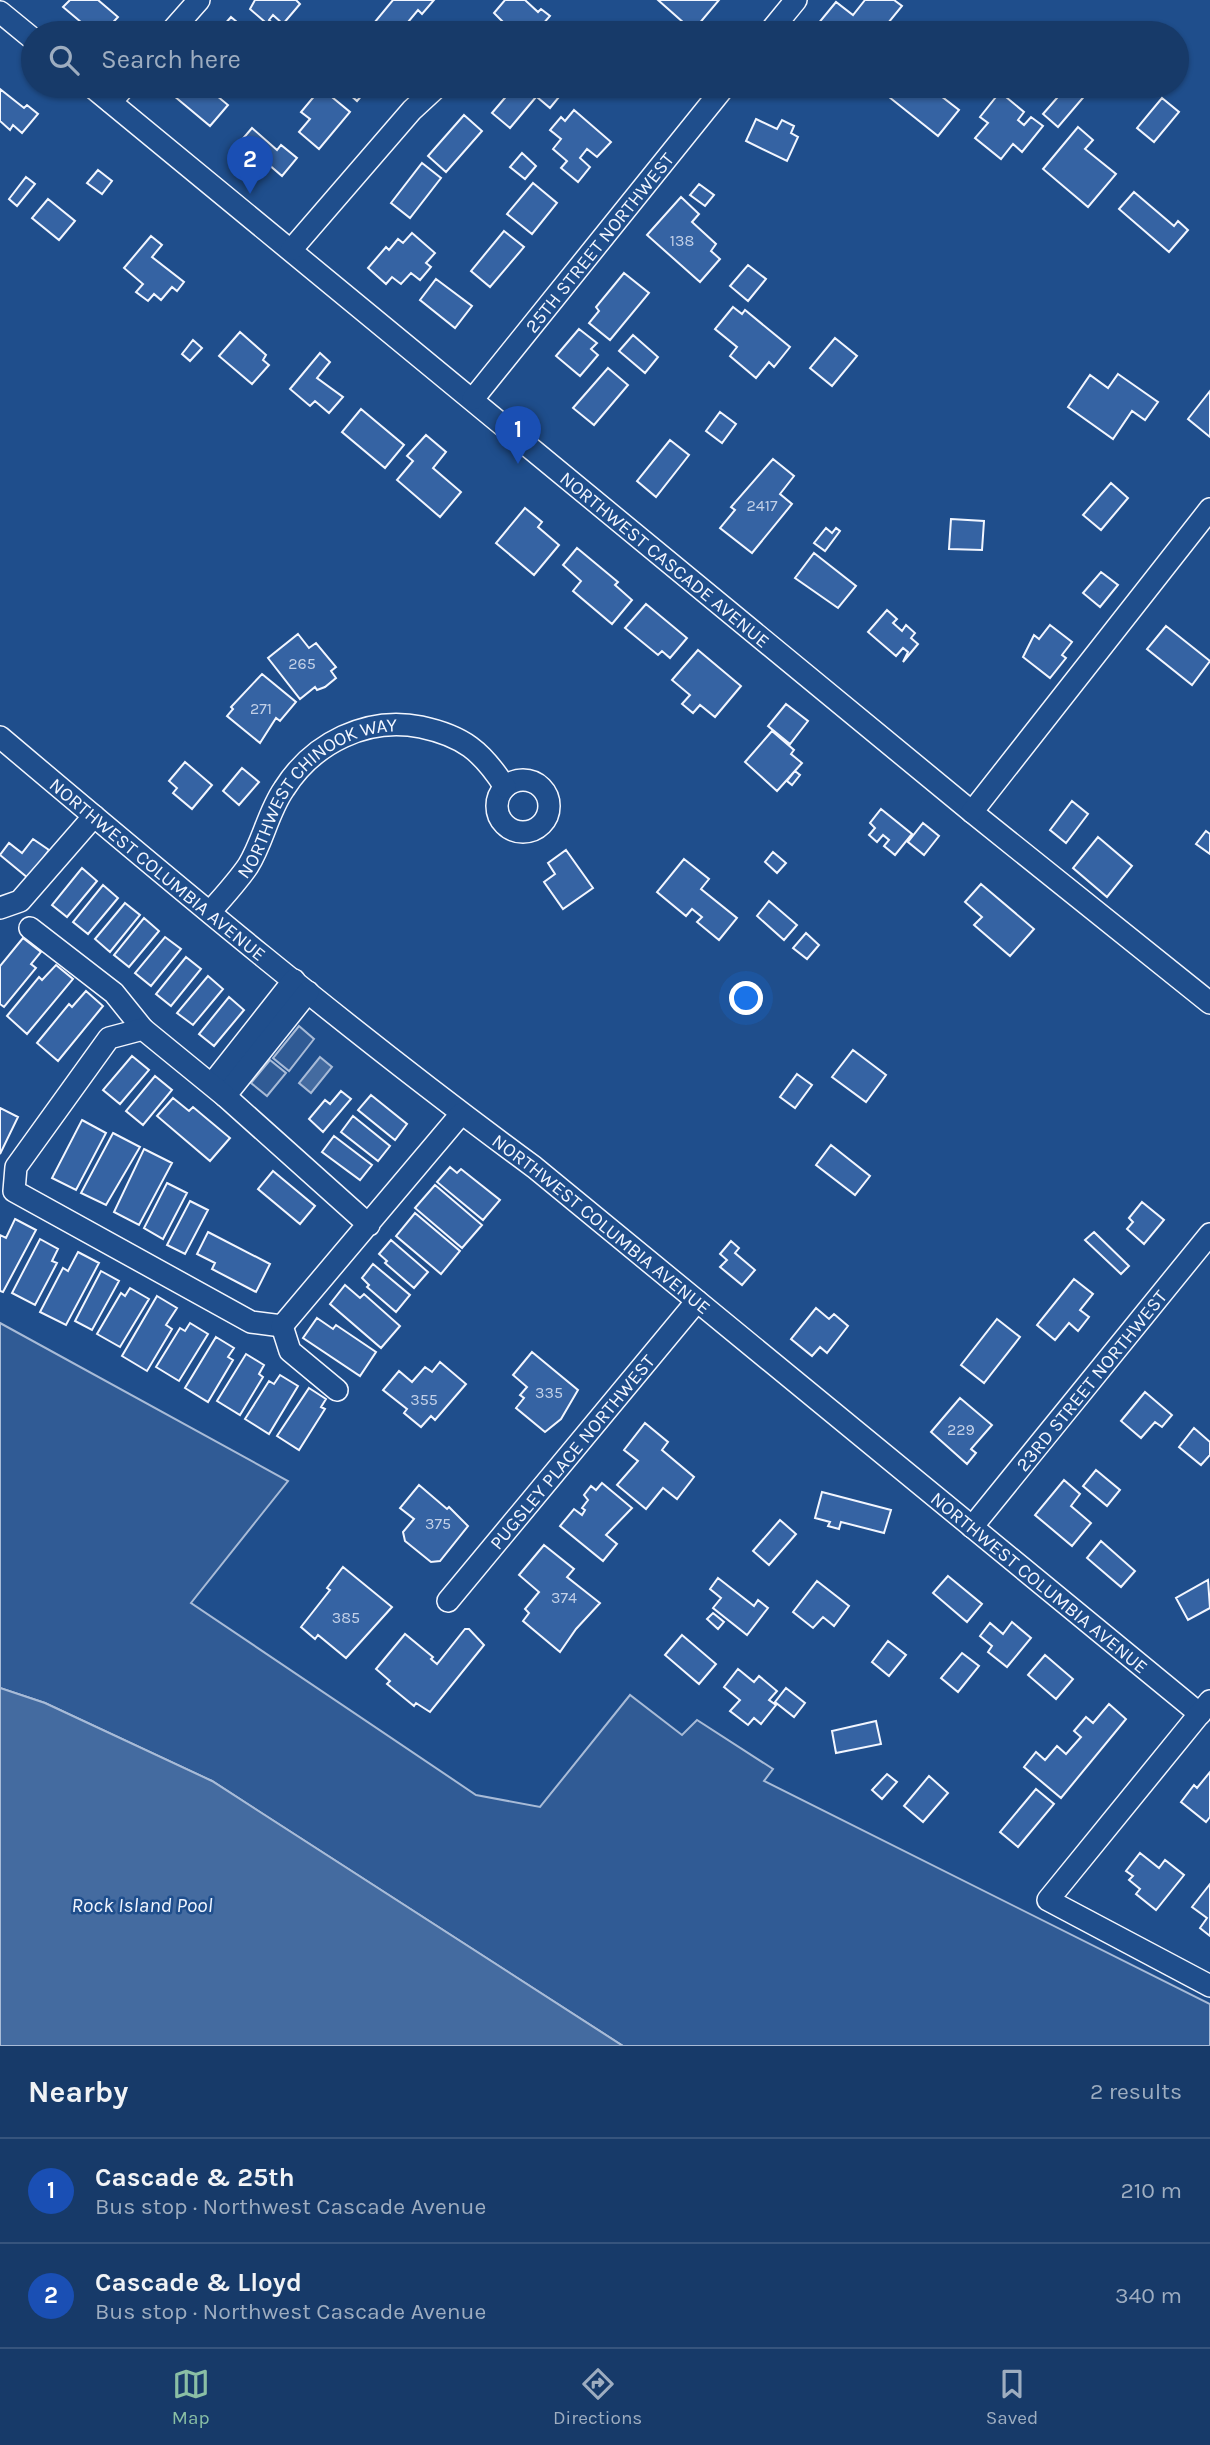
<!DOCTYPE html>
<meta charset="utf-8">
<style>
body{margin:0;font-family:Karla,sans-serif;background:#20416f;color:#f1f3f6}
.you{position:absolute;left:747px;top:999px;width:24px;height:24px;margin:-18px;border:5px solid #fff;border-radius:50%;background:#1a73e8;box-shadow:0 0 0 10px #1a73e833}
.badge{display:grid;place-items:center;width:46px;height:46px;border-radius:50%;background:#8abfa5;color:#fff;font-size:23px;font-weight:700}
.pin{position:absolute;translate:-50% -58px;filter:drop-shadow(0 2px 4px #0008)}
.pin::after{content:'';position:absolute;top:37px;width:24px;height:21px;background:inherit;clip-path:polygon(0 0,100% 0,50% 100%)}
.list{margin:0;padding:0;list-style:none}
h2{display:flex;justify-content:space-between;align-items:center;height:91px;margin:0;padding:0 28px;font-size:30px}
h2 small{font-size:23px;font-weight:400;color:#9eadc0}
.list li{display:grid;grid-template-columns:46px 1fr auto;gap:21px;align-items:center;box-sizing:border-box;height:105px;padding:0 28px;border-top:2px solid #36547d}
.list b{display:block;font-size:26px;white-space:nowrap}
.list p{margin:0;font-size:23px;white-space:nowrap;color:#9eadc0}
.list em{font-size:23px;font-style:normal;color:#9eadc0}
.icon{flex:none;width:38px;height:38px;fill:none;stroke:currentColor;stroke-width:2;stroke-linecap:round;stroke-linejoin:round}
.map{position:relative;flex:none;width:1210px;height:2046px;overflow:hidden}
.search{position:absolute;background:#173a69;box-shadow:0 2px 5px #0004;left:21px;right:21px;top:21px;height:77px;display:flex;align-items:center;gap:18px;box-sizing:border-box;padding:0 24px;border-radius:38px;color:#9eadc0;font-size:26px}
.sheet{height:301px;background:#173a69}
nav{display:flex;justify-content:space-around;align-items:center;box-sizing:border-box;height:98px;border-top:2px solid #36547d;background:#173a69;font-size:19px;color:#9eadc0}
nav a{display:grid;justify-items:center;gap:4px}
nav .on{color:#8abfa5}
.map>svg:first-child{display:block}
</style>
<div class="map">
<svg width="1210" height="2046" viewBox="0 0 1210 2046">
<rect width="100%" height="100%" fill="#1f4e8c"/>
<path fill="#305b95" stroke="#a8bbd7" stroke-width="2" d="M299 1026 314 1039 289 1071 273 1058Z
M270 1060 286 1073 267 1096 251 1083Z
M0 1323 288 1481 191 1603 476 1795 540 1807 630 1695 682 1735 697 1720 773 1769 764 1781 1210 2004V2046H623L212 1781 45 1703 0 1688Z"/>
<path fill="#446ba0" stroke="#a8bbd7" stroke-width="2" d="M320 1057 332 1067 311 1093 299 1083Z
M0 1688 45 1703 212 1781 623 2046H0Z"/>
<path fill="#3563a3" stroke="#f2f6ff" stroke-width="2" d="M70 0H98L118 17 103 33H94L63 7Z
M255 0H296L300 4 283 24 273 15 269 20 281 30 270 33 262 26 265 22 250 9Z
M393 0H434L422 14 418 10 399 33H387L374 23Z
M505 0H525L538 12 541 9 550 16 535 33H514L494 13Z
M658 0H719L693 31Z
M865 0H894L902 6 880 33H827L817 25 836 2 853 15Z
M231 17 250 33H217Z
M183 86H205L228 105 210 126 174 96Z
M340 86H370L357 101Z
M515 86H523L536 97 510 128 492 113Z
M524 86H545L559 97 550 108Z
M882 86H928L959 110 938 136 879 89Z
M1046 86H1093L1058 127 1043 114 1057 98Z
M321 88 350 112 319 149 299 132 310 119 301 112Z
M0 89 24 108 27 105 38 114 22 133 13 125 10 130 0 121Z
M1000 92 1024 112 1018 120 1024 125 1031 117 1043 126 1022 152 1013 144 1001 159 975 138 988 123 980 117Z
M1162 98 1179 112 1154 142 1137 128Z
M574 110 611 142 597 157 587 149 580 158 590 167 578 182 561 168 567 161 553 149 561 139 550 130 561 117 565 121Z
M464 115 482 131 446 172 428 156Z
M756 119 777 129 782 120 794 126 791 133 798 137 787 161 746 141Z
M1078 127 1093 140 1085 149 1116 174 1088 207 1043 169Z
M252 128 277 150 281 145 297 158 282 176 268 164 262 171 235 148Z
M522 153 536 166 525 179 510 167Z
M422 163 441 178 410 218 391 203Z
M98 170 112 181 102 194 87 183Z
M26 177 35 184 17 206 9 199Z
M533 183 557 203 532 234 507 214Z
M699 184 714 195 705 206 690 195Z
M1134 192 1174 226 1178 221 1188 230 1169 252 1119 209Z
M681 197 699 214 692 222 716 244 711 251 720 259 700 282 647 235Z
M48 199 75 221 59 240 32 218Z
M504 231 524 247 490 287 471 271Z
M412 233 435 253 426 263 431 267 420 280 411 273 401 284 392 277 386 284 368 268 386 247 389 250 398 239 403 243Z
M151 236 162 245 152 257 184 282 177 291 172 287 161 300 154 294 148 301 136 292 143 284 124 268Z
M748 265 766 279 748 301 730 286Z
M624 273 649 293 610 340 589 323 599 311 596 307Z
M436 279 472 306 455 328 420 300Z
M733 307 742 314 745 310 790 347 774 367 769 362 756 378 730 356 737 347 715 329Z
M579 329 597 343 591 349 598 355 580 376 556 356Z
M240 332 266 355 263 360 269 365 252 384 219 356Z
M633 335 658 357 645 373 619 351Z
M835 338 857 356 832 386 810 368Z
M193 340 202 348 190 361 182 354Z
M320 353 330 362 317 378 343 397 329 413 315 401 310 406 290 389Z
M608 368 628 385 594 425 573 408Z
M1118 374 1158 402 1145 420 1132 411 1113 439 1068 407 1090 375 1108 388Z
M1210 391V437L1188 419Z
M361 409 404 445 385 468 342 432Z
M720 412 736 424 722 443 706 431Z
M426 435 446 452 433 468 461 492 440 517 397 480 413 461 407 456Z
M670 440 689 455 656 497 637 481Z
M773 459 794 476 780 494 792 504 752 553 720 528 735 510 731 507Z
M1111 483 1128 498 1101 530 1083 515Z
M525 508 542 522 538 527 559 545 534 575 496 543Z
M951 519 984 521 982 550 949 549Z
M826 528 832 533 836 528 840 531 825 551 814 543Z
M577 548 618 582 615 585 632 600 612 624 573 591 581 581 563 565Z
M814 553 856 586 838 608 795 578Z
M1101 572 1118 585 1100 607 1083 593Z
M646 604 687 638 670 658 662 651 658 655 625 628Z
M887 610 897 619 893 623 902 631 906 625 915 633 911 638 918 644 903 662 908 652 903 648 896 656 868 632Z
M1050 625 1072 642 1062 655 1066 658 1050 678 1023 657 1034 635 1039 639Z
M1166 626 1210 661 1192 685 1147 649Z
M298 634 309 648 316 643 336 667 331 671 336 678 325 687 317 690 315 687 300 699 268 658Z
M698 650 741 686 715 717 700 705 693 713 682 704 690 695 672 680Z
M262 674 296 702 280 721 276 718 260 743 227 716 233 709 231 707Z
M786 704 808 721 790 744 768 726Z
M772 731 794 750 791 754 802 763 777 791 745 762Z
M185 762 212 785 192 809 173 793 177 788 169 781Z
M242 768 259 782 239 805 223 791Z
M795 771 800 775 792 785 787 781Z
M1072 801 1088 814 1066 843 1050 830Z
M881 809 912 834 895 855 884 846 889 840 883 835 877 842 869 835 875 828 870 823Z
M923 823 939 836 924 855 908 842Z
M1206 831 1210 834V854L1196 844Z
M1098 837 1132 866 1107 897 1073 868Z
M33 839 49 850 28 878 0 855 9 843 22 853Z
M566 850 593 888 563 909 544 882 555 874 548 863Z
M773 852 786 863 777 873 765 862Z
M684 859 709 879 701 889 737 918 719 940 697 922 702 917 692 909 686 916 657 892Z
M82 868 97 881 67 917 52 905Z
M981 884 1034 929 1010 956 974 925 982 917 965 902Z
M103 885 118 898 88 934 73 922Z
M769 901 797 925 784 940 757 916Z
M125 903 140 915 110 952 95 939Z
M144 918 159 931 129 967 114 955Z
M806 933 819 945 807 959 793 948Z
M165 937 181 949 151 986 135 973Z
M23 938 41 952 31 964 36 968 4 1007 0 1004V966Z
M186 957 201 969 171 1006 156 994Z
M56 965 73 979 27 1034 7 1016 39 977 42 980Z
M208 976 223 989 193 1025 177 1013Z
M86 991 103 1006 58 1061 37 1043 69 1004 72 1007Z
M229 997 244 1010 214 1046 199 1034Z
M853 1050 886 1075 866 1102 832 1077Z
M132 1056 149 1070 120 1104 103 1090Z
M797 1074 812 1085 795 1108 780 1097Z
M155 1076 172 1090 143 1125 126 1111Z
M341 1091 351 1099 323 1132 309 1119 325 1100 330 1104Z
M371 1095 407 1124 395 1140 358 1110Z
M173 1098 189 1111 193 1107 230 1138 210 1161 157 1116Z
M0 1108 18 1117 0 1154Z
M353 1116 390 1146 378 1161 341 1132Z
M82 1120 106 1133 76 1190 52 1178Z
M113 1133 140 1147 106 1205 81 1193Z
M334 1136 372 1165 360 1180 322 1152Z
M831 1145 870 1176 855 1195 816 1165Z
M144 1149 172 1163 139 1225 114 1212Z
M450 1167 457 1173 461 1169 500 1200 483 1220 437 1182Z
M273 1171 315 1206 300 1224 258 1189Z
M167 1183 187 1193 163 1239 144 1228Z
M435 1185 482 1225 462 1248 415 1208Z
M190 1201 208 1210 185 1254 167 1245Z
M1142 1202 1164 1220 1144 1244 1127 1229 1133 1222 1129 1218Z
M415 1213 460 1251 441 1274 396 1236Z
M15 1219 36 1230 3 1292 0 1291V1235L6 1238Z
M208 1232 270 1264 256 1292 212 1269 215 1263 197 1254Z
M1094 1232 1129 1266 1121 1274 1085 1240Z
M40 1239 58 1249 52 1261 57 1263 35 1305 12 1293Z
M391 1240 428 1272 414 1288 385 1263 387 1261 379 1254Z
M731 1241 739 1248 735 1253 755 1270 742 1285 720 1267 727 1260 720 1254Z
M78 1252 99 1263 66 1325 40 1312 63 1268 68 1271Z
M373 1264 410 1295 396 1312 367 1287 369 1285 362 1278Z
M101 1271 119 1281 92 1330 75 1321Z
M1074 1279 1093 1294 1080 1310 1089 1317 1078 1331 1069 1323 1055 1340 1037 1325Z
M345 1285 360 1298 364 1294 400 1326 381 1348 330 1304Z
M130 1288 149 1299 120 1347 97 1334 121 1293 125 1296Z
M157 1296 177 1308 166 1325 172 1329 147 1371 122 1356Z
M816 1308 829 1319 834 1314 848 1326 827 1353 820 1347 812 1356 791 1339Z
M317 1318 333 1329 336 1325 376 1352 360 1376 303 1338Z
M997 1319 1020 1337 984 1383 961 1365Z
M190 1323 208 1334 179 1381 156 1367 180 1328 185 1331Z
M216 1337 234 1348 228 1357 233 1360 208 1402 185 1388Z
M532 1352 578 1390 561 1419 545 1432 516 1408 524 1398 520 1395 527 1387 513 1375Z
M246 1354 264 1365 259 1374 263 1377 240 1415 217 1401Z
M440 1362 466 1384 435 1420 431 1416 421 1427 404 1413 407 1409 383 1390 399 1371 412 1382 425 1367 432 1372Z
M280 1375 298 1386 269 1434 245 1419 269 1381 274 1384Z
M309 1388 326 1399 321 1407 325 1409 299 1450 277 1436Z
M1145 1392 1172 1415 1162 1427 1155 1422 1141 1438 1121 1421Z
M960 1398 992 1425 971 1449 976 1453 967 1464 931 1432Z
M645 1423 668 1442 662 1450 694 1477 677 1499 663 1488 646 1509 617 1485 638 1461 624 1450Z
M1194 1428 1210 1442V1455L1201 1465 1179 1447Z
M1096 1470 1120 1490 1107 1506 1083 1486Z
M1064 1480 1080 1494 1071 1506 1091 1523 1072 1546 1035 1515Z
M602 1483 632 1508 606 1535 617 1544 603 1561 560 1526 574 1509 582 1515 585 1510 582 1508 588 1500 584 1495 591 1486 596 1490Z
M419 1485 447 1509 449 1507 468 1526 440 1561 431 1562 405 1541 403 1532 414 1519 400 1508Z
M822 1492 891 1510 884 1533 841 1522 839 1529 828 1526 830 1522 815 1518Z
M780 1520 796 1534 769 1565 753 1551Z
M1101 1541 1135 1571 1121 1587 1087 1558Z
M544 1545 574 1569 567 1577 600 1603 576 1629 560 1652 523 1621 529 1613 525 1609 539 1592 519 1575Z
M343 1567 392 1607 346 1658 318 1635 315 1639 301 1627 330 1590 327 1588Z
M948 1576 982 1604 967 1622 933 1593Z
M718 1578 754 1606 758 1600 768 1608 747 1635 713 1608 721 1598 710 1589Z
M1208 1580 1210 1608 1188 1620 1176 1598Z
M817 1581 849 1606 834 1626 823 1617 813 1628 793 1612Z
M713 1613 724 1622 718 1629 707 1619Z
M1012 1622 1031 1638 1007 1667 988 1652 992 1646 980 1636 990 1623 1003 1634Z
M465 1629H469L484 1645 430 1712 416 1703 414 1706 387 1684 390 1681 376 1669 405 1634 433 1657 431 1659 437 1664Z
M682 1635 716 1664 699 1684 665 1655Z
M888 1641 906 1655 889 1676 872 1662Z
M962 1653 979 1666 958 1692 941 1678Z
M1045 1655 1073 1679 1056 1699 1028 1675Z
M738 1669 754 1682 759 1676 777 1691 769 1700 776 1705 761 1724 754 1718 748 1725 730 1711 740 1700 724 1687Z
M786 1688 805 1703 794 1717 775 1702Z
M1109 1704 1126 1719 1061 1798 1024 1767 1036 1752 1045 1760 1057 1746 1066 1754 1081 1737 1074 1731 1086 1717 1093 1723Z
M876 1721 881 1744 836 1753 832 1731Z
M1210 1772V1817L1206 1822 1181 1802 1194 1785 1197 1788Z
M887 1774 897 1782 882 1799 872 1790Z
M929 1776 948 1793 923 1822 904 1806Z
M1036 1789 1054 1804 1018 1847 1000 1832Z
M1140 1853 1159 1868 1165 1860 1184 1875 1156 1910 1136 1894 1140 1889 1129 1880 1133 1876 1126 1871Z
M1210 1884V1936L1200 1928 1207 1918 1192 1907Z"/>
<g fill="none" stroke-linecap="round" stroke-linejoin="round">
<g stroke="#f2f6ff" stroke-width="24">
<g id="minor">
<path d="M0 12 33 39"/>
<path d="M170 33 199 0"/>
<path d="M769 33 796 0"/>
<path id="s1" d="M91 86 972 812 1210 1003"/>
<path d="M111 102 125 86"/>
<path d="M291 250 412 110 438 86"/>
<path id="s2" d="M473 399 725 86"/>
<path id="s3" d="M0 737C174 884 350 1032 534 1167L1200 1714"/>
<circle cx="523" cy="806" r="26"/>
<path d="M972 812 1210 509"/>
<path d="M0 908 20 901 94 816"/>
<path id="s4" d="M210 912C223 897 237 882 248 866 263 842 268 812 284 789 313 743 367 716 421 727 463 736 482 751 505 787"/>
<path d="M30 928 114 993 143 1029"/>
<path d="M212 1084 294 980"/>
<path d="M225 1096 308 992"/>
<path d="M369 1225 225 1096 143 1029 109 1038 16 1167 14 1191 251 1322 282 1326 461 1114"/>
<path d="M282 1326 290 1351 337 1390"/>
<path id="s5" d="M972 1527 1210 1234"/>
<path id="s6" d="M448 1601 697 1301"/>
<path d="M1210 1701 1048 1900 1210 1986"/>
</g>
</g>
<use href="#minor" stroke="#1f4e8c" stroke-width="21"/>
</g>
<g text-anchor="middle" stroke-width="5" stroke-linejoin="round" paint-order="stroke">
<g font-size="16" fill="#c3d1e8">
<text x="682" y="246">138</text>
<text x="762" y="511">2417</text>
<text x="302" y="669">265</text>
<text x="261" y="714">271</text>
<text x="549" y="1398">335</text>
<text x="424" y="1405">355</text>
<text x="961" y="1435">229</text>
<text x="438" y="1529">375</text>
<text x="564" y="1603">374</text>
<text x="346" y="1623">385</text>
</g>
<g font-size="19" fill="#f2f6ff" stroke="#1f4e8c">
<text dy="7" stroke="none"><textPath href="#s2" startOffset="201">25TH STREET NORTHWEST</textPath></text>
<text dy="7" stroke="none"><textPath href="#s1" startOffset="744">NORTHWEST CASCADE AVENUE</textPath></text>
<text dy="7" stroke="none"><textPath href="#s4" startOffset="164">NORTHWEST CHINOOK WAY</textPath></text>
<text dy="7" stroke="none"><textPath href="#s3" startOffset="206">NORTHWEST COLUMBIA AVENUE</textPath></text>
<text dy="7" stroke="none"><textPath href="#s3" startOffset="774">NORTHWEST COLUMBIA AVENUE</textPath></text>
<text dy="7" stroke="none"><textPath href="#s5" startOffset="189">23RD STREET NORTHWEST</textPath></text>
<text dy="7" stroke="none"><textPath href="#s6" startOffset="194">PUGSLEY PLACE NORTHWEST</textPath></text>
<text dy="7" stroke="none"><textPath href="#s3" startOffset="1340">NORTHWEST COLUMBIA AVENUE</textPath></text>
</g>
<g font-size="21" font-style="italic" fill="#f2f6ff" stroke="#1f4e8c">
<text x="142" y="1912">Rock Island Pool</text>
</g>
</g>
</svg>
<div class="you"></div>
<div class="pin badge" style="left:518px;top:464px;background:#1a4fb4">1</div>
<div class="pin badge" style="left:250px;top:194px;background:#1a4fb4">2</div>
<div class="search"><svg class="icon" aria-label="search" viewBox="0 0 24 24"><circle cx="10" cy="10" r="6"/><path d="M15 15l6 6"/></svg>Search here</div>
</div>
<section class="sheet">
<h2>Nearby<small>2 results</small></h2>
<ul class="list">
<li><span class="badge" style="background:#1a4fb4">1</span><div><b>Cascade &amp; 25th</b><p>Bus stop · Northwest Cascade Avenue</p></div><em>210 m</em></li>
<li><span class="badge" style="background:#1a4fb4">2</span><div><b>Cascade &amp; Lloyd</b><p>Bus stop · Northwest Cascade Avenue</p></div><em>340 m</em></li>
</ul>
</section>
<nav>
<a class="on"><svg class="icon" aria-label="map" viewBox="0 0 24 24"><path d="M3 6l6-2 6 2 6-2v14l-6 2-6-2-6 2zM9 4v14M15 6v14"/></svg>Map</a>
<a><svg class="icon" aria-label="directions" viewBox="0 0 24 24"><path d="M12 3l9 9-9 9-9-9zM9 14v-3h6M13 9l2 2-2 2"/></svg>Directions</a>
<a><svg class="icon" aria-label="saved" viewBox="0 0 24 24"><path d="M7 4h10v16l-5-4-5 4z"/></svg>Saved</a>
</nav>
